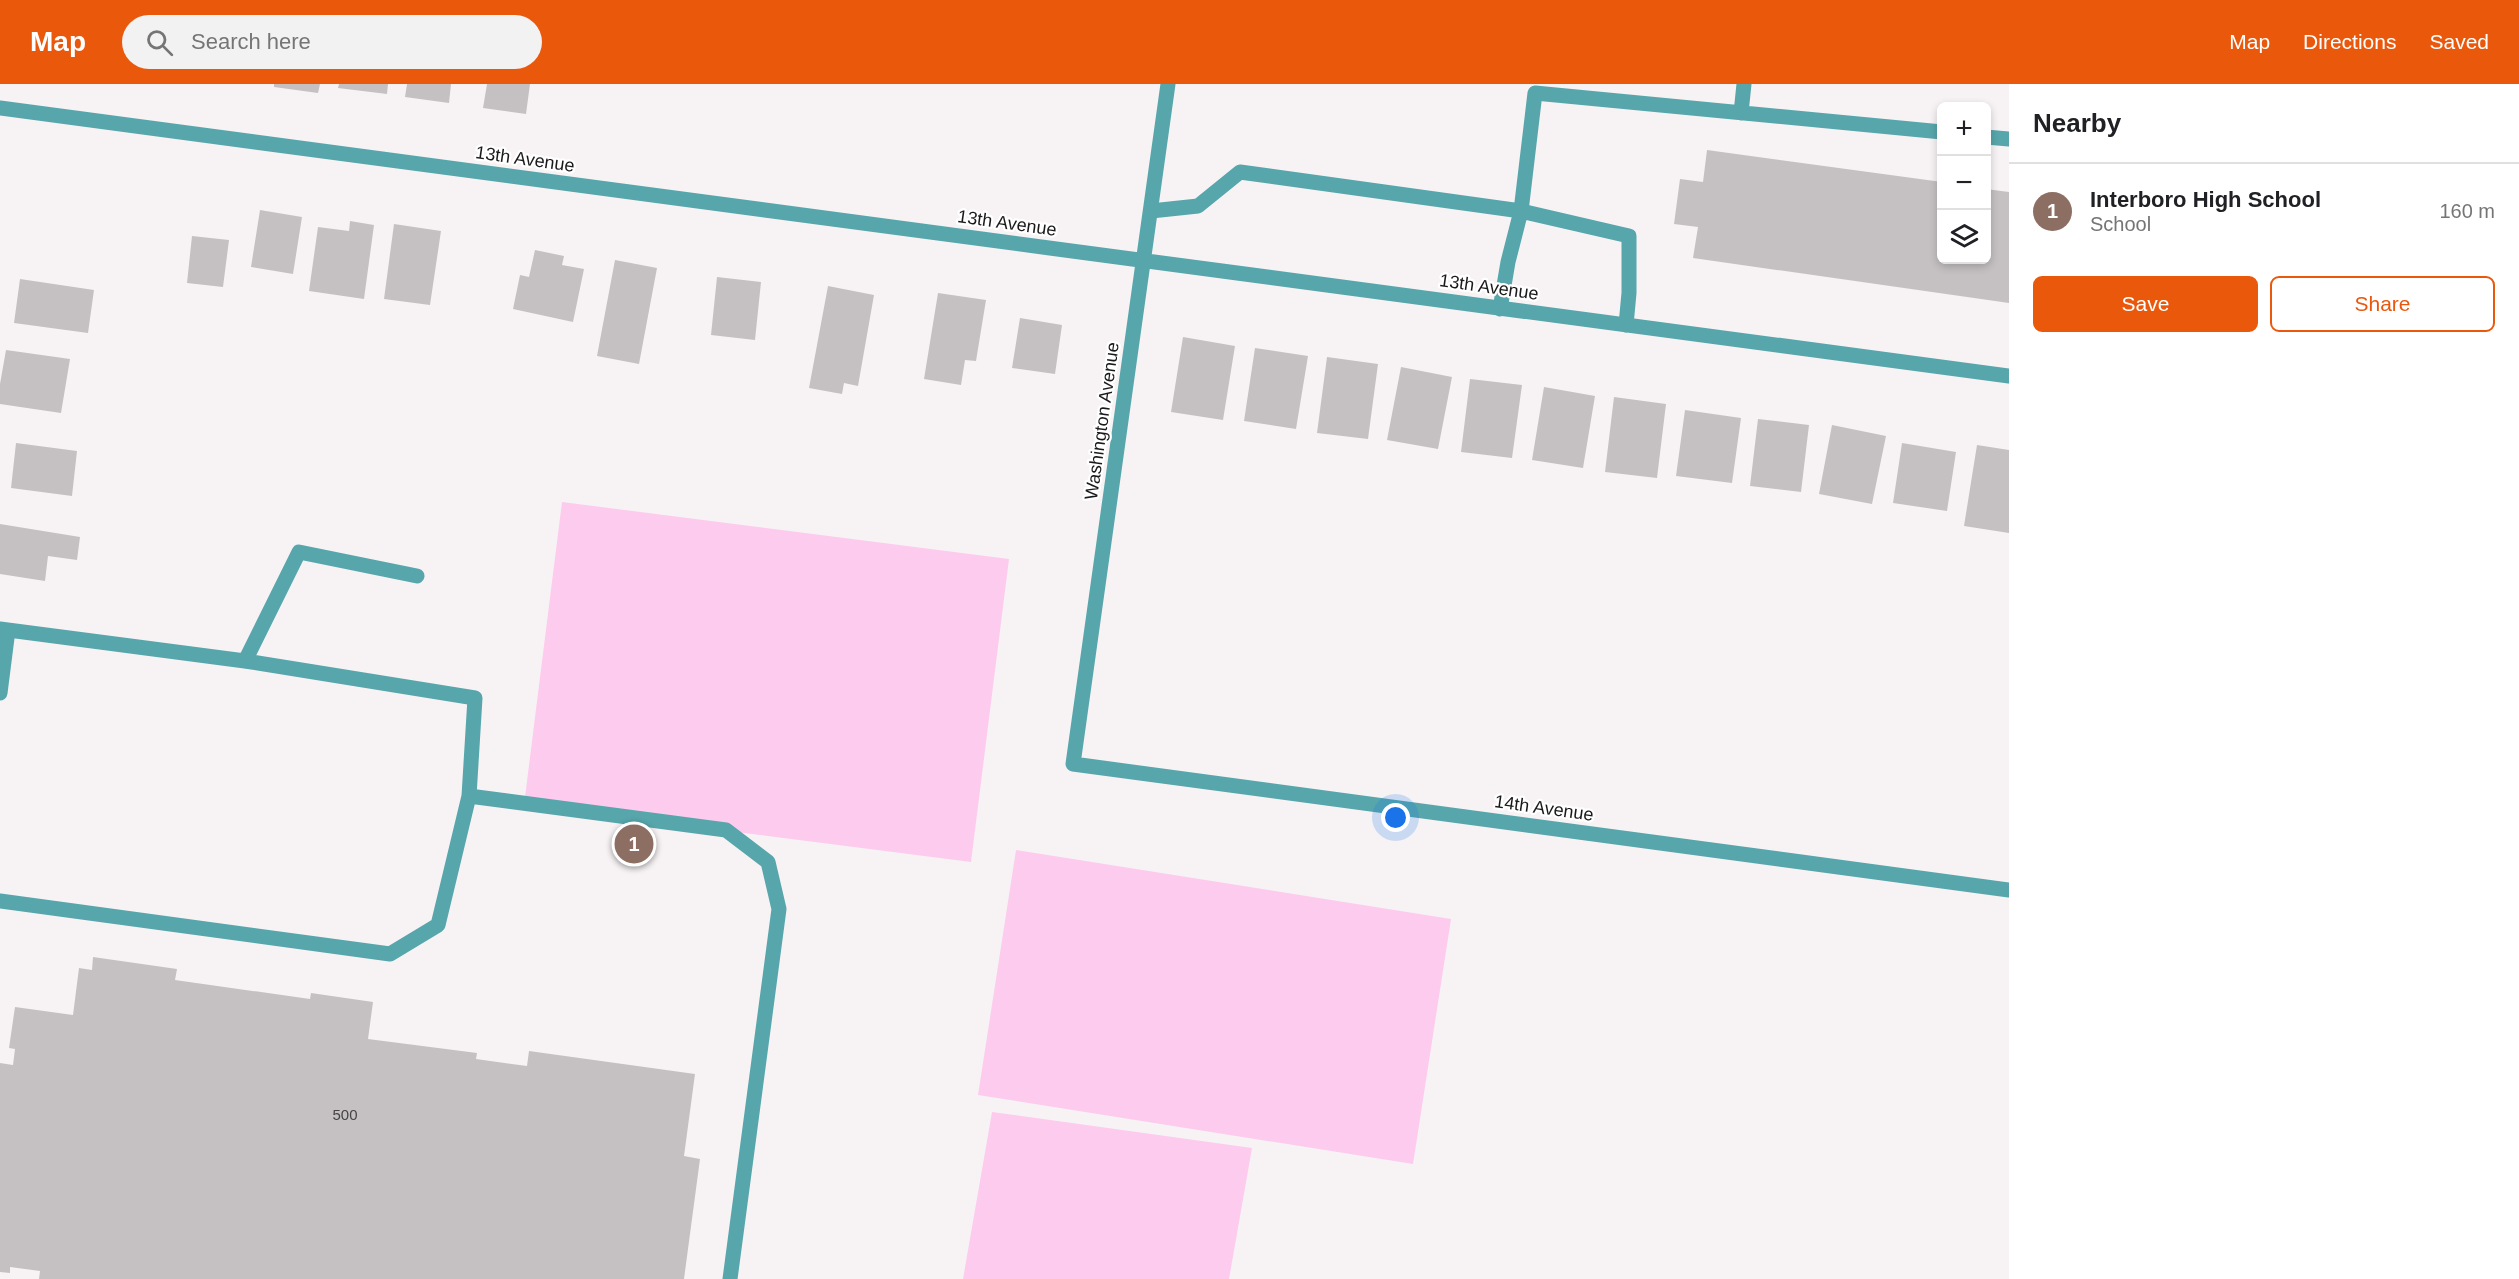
<!DOCTYPE html>
<meta charset="utf-8">
<style>
body{margin:0;font-family:Arial,sans-serif;background:#f2f2f2;color:#202124}
.controls{position:absolute;right:18px;top:18px;display:grid;overflow:hidden;border-radius:9px;box-shadow:0 3px 9px #0003}
.controls button{width:54px;height:54px;display:grid;place-items:center;padding:0;border:0;border-bottom:2px solid #e0e0e0;background:#fff;color:#202124;font:30px sans-serif}
.you{position:absolute;left:1396px;top:734px;width:21px;height:21px;margin:-15px;border:4px solid #fff;border-radius:50%;background:#1a73e8;box-shadow:0 0 0 9px #1a73e833}
.badge{display:grid;place-items:center;width:39px;height:39px;border-radius:50%;background:#ea580c;color:#fff;font-size:20px;font-weight:700}
.pin{position:absolute;translate:-50% -50%;border:3px solid #fff;box-shadow:0 2px 6px #0006}
.list{margin:0;padding:0;list-style:none}
h2{display:flex;justify-content:space-between;align-items:center;height:78px;margin:0;padding:0 24px;font-size:26px}
h2 small{font-size:20px;font-weight:400;color:#757577}
.list li{display:grid;grid-template-columns:39px 1fr auto;gap:18px;align-items:center;box-sizing:border-box;height:96px;padding:0 24px;border-top:2px solid #e0e0e0}
.list b{display:block;font-size:22px;white-space:nowrap}
.list p{margin:0;font-size:20px;white-space:nowrap;color:#757577}
.list em{font-size:20px;font-style:normal;color:#757577}
.actions{display:flex;gap:12px;padding:18px 24px}
.actions a{flex:1;padding:14px 0;border:2px solid #ea580c;border-radius:9px;text-align:center;font-size:21px;color:#ea580c}
.actions .main{background:#ea580c;color:#fff}
.icon{flex:none;width:33px;height:33px;fill:none;stroke:currentColor;stroke-width:2;stroke-linecap:round;stroke-linejoin:round}
.map{position:relative;flex:none;width:2009px;height:1195px;overflow:hidden}
header{display:flex;align-items:center;gap:36px;box-sizing:border-box;height:84px;padding:0 30px;background:#ea580c;color:#fff}
header strong{font-size:28px}
nav{display:flex;gap:33px;margin-inline-start:auto;font-size:21px}
.search{width:420px;height:54px;background:#f2f2f2;display:flex;align-items:center;gap:15px;box-sizing:border-box;padding:0 21px;border-radius:33px;color:#757577;font-size:22px}
main{display:flex}
aside{flex:1;background:#fff}
.map>svg:first-child{display:block}
</style>
<header>
<strong>Map</strong>
<div class="search"><svg class="icon" aria-label="search" viewBox="0 0 24 24"><circle cx="10" cy="10" r="6"/><path d="M15 15l6 6"/></svg>Search here</div>
<nav><a>Map</a><a>Directions</a><a>Saved</a></nav>
</header>
<main>
<div class="map">
<svg width="2009" height="1195" viewBox="0 0 2009 1195">
<rect width="100%" height="100%" fill="#f7f3f5"/>
<path fill="#fdcbee" d="M562 418 1009 475 971 778 524 721Z
M1016 766 1451 835 1413 1080 978 1011Z
M992 1028 1252 1064 1229 1195H963Z"/>
<path fill="#c5c1c3" d="M274 0H320L318 9 274 3Z
M339 0H388L387 10 338 4Z
M407 0H451L449 19 405 13Z
M487 0H530L526 30 483 24Z
M1707 66 1942 98V176H1986V105L2009 108V219L1693 174 1698 143 1674 140 1680 95 1703 98Z
M260 126 302 133 293 190 251 183Z
M350 137 374 141 364 215 309 207 318 143 349 147Z
M394 140 441 147 430 221 384 215Z
M192 152 229 156 223 203 187 199Z
M535 166 564 172 562 181 584 185 573 238 513 225 520 191 529 193Z
M615 176 657 184 639 280 597 272Z
M717 193 761 198 755 256 711 251Z
M20 195 94 206 88 249 14 239Z
M828 202 874 211 858 302 844 299 842 310 809 304Z
M938 209 986 216 976 277 965 276 961 301 924 295Z
M1020 234 1062 241 1055 290 1012 284Z
M1183 253 1235 262 1223 336 1171 328Z
M1255 264 1308 272 1296 345 1244 337Z
M6 266 70 275 61 329 0 320V300Z
M1327 273 1378 280 1368 355 1317 349Z
M1401 283 1452 293 1438 365 1387 356Z
M1470 295 1522 301 1512 374 1461 368Z
M1544 303 1595 312 1583 384 1532 376Z
M1614 313 1666 320 1657 394 1605 388Z
M1685 326 1741 334 1732 399 1676 392Z
M1758 335 1809 341 1801 408 1750 402Z
M1832 341 1886 352 1872 420 1819 410Z
M16 359 77 367 72 412 11 404Z
M1902 359 1956 368 1947 427 1893 419Z
M1977 361 2009 366V449L1964 442Z
M0 440 80 453 77 476 48 472 45 497 0 490Z
M93 873 177 885 175 896 310 915 311 909 373 918 368 955 477 969 476 975 527 982 529 967 695 990 684 1072 700 1075 684 1195H39L40 1187 10 1183V1189L0 1188V979L13 981 15 965 9 964 15 923 73 931 79 884 92 886Z"/>
<g fill="none" stroke-linecap="round" stroke-linejoin="round">
<path stroke="#57a6ab" stroke-width="15" d="M1741 29 1744 0
M1986 53 2009 55
M1151 127 1198 122 1240 88 1521 127 1629 152V209L1626 241
M1500 225 1508 178 1521 127 1535 9 1942 48
M0 545 245 577 475 614 469 712
M245 577 299 468 417 492
M0 609 8 546
M0 817 390 870 438 841 469 712 726 746 768 778 779 825 730 1195"/>
<path stroke="#57a6ab" stroke-width="15" d="M1168 0 1073 680 2009 806
M0 24 2009 292"/>
</g>
<g text-anchor="middle" stroke-width="4.5" stroke-linejoin="round" paint-order="stroke">
<g font-size="15" fill="#464444">
<text x="345" y="1036">500</text>
</g>
<g font-size="18" fill="#1b1a1a" stroke="#fff">
<text transform="translate(525 75) rotate(8)" y="6">13th Avenue</text>
<text transform="translate(1007 139) rotate(8)" y="6">13th Avenue</text>
<text transform="translate(1489 203) rotate(8)" y="6">13th Avenue</text>
<text transform="translate(1102 337) rotate(-82)" y="6">Washington Avenue</text>
<text transform="translate(1544 724) rotate(8)" y="6">14th Avenue</text>
</g>
</g>
</svg>
<div class="controls">
<button>+</button>
<button>−</button>
<button><svg class="icon" aria-label="layers" viewBox="0 0 24 24"><path d="M12 4l9 5-9 5-9-5zM3 14l9 5 9-5"/></svg></button>
</div>
<div class="you"></div>
<div class="pin badge" style="left:634px;top:760px;background:#8d6e63">1</div>
</div>
<aside>
<h2>Nearby<small></small></h2>
<ul class="list">
<li><span class="badge" style="background:#8d6e63">1</span><div><b>Interboro High School</b><p>School</p></div><em>160 m</em></li>
</ul>
<div class="actions"><a class="main">Save</a><a>Share</a></div>
</aside>
</main>
